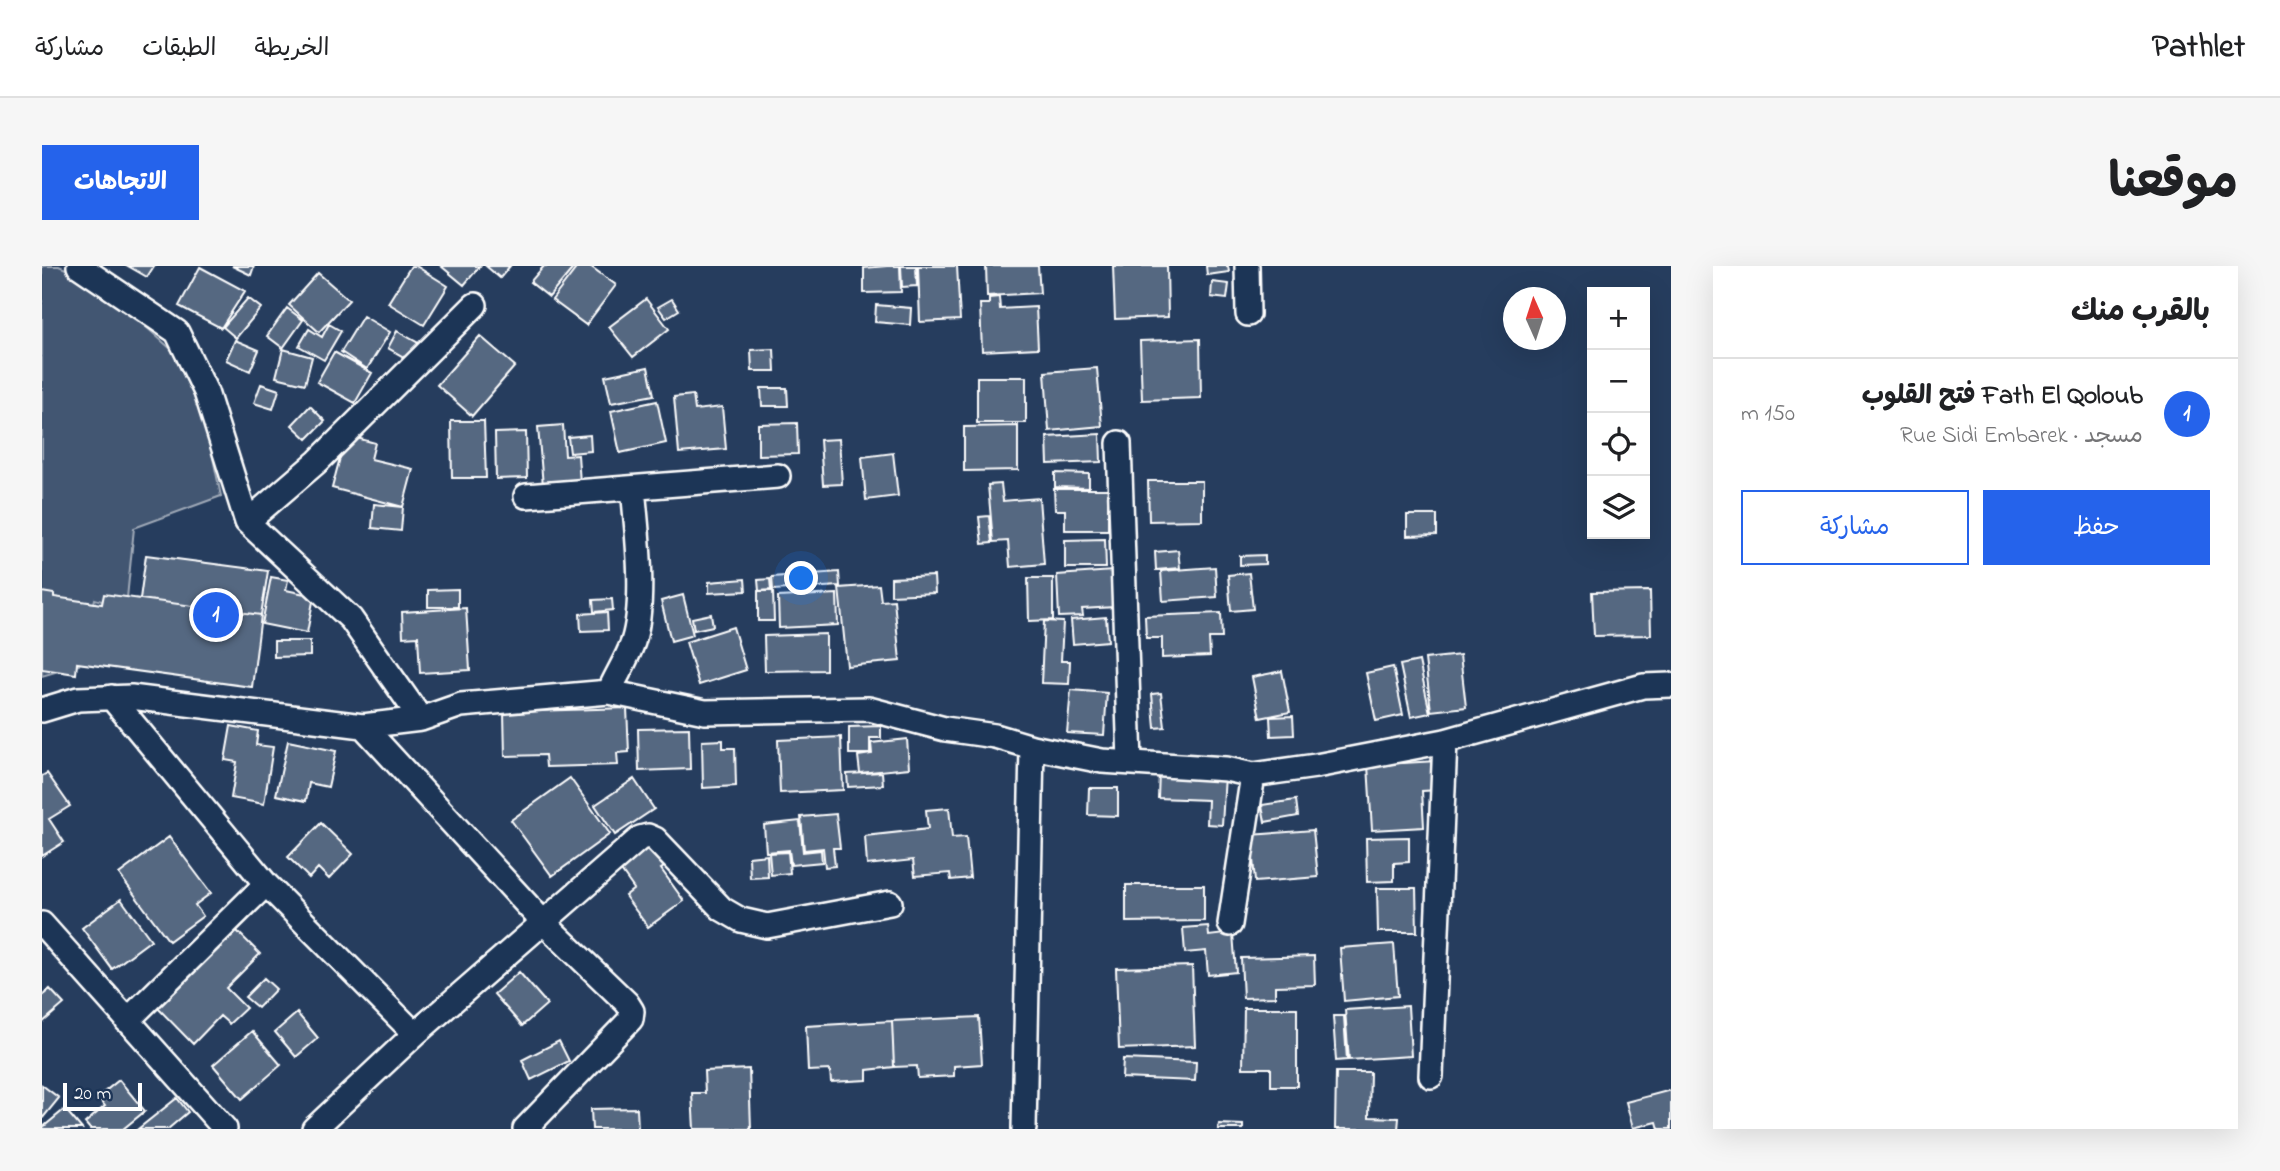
<!DOCTYPE html>
<html lang="ar">
<meta charset="utf-8">
<style>
body{margin:0;font-family:"Indie Flower","Playpen Sans Arabic",sans-serif;background:#f6f6f6;color:#202124;direction:rtl}
.controls{position:absolute;right:21px;top:21px;display:grid;overflow:hidden;border-radius:0px;box-shadow:0 7px 28px #0002}
.controls button{width:63px;height:63px;display:grid;place-items:center;padding:0;border:0;border-bottom:2px solid #e0e0e0;background:#fff;color:#202124;font:35px sans-serif}
.compass{position:absolute;left:1461px;top:21px;width:63px;height:63px;border-radius:50%;background:#fff;box-shadow:0 7px 28px #0002;rotate:357deg}
.scale{position:absolute;left:21px;bottom:18px;width:79px;box-sizing:border-box;padding-left:7px;border:4px solid #fff;border-top:0;font-size:19px;line-height:24px;white-space:nowrap;color:#fff;-webkit-text-stroke:5px #1d3557;paint-order:stroke}
.you{position:absolute;left:760px;top:313px;width:24px;height:24px;margin:-18px;border:5px solid #fff;border-radius:50%;background:#1a73e8;box-shadow:0 0 0 10px #1a73e833}
.badge{display:grid;place-items:center;width:46px;height:46px;border-radius:50%;background:#2563eb;color:#fff;font-size:23px;font-weight:700}
.pin{position:absolute;translate:-50% -50%;border:4px solid #fff;box-shadow:0 2px 7px #0006}
.list{margin:0;padding:0;list-style:none}
h2{display:flex;justify-content:space-between;align-items:center;height:91px;margin:0;padding:0 28px;font-size:30px}
h2 small{font-size:23px;font-weight:400;color:#757577}
.list li{display:grid;grid-template-columns:46px 1fr auto;gap:21px;align-items:center;box-sizing:border-box;height:112px;padding:0 28px;border-top:2px solid #e0e0e0}
.list b{display:block;font-size:26px;white-space:nowrap}
.list p{margin:0;font-size:23px;white-space:nowrap;color:#757577}
.list em{font-size:23px;font-style:normal;color:#757577}
.actions{display:flex;gap:14px;padding:21px 28px}
.actions a{flex:1;padding:16px 0;border:2px solid #2563eb;border-radius:0px;text-align:center;font-size:24px;color:#2563eb}
.actions .main{background:#2563eb;color:#fff}
.icon{flex:none;width:38px;height:38px;fill:none;stroke:currentColor;stroke-width:2;stroke-linecap:round;stroke-linejoin:round}
.map{position:relative;flex:none;width:1629px;height:863px;overflow:hidden;direction:ltr;border-radius:0px}
header{display:flex;align-items:center;gap:42px;box-sizing:border-box;height:98px;padding:0 35px;background:#fff;border-bottom:2px solid #e0e0e0}
header strong{font-size:33px}
nav{display:flex;gap:38px;margin-inline-start:auto;font-size:24px}
.intro{display:flex;align-items:center;justify-content:space-between;box-sizing:border-box;height:168px;padding:0 42px}
h1{margin:0;font-size:49px}
.button{padding:18px 32px;border-radius:0px;background:#2563eb;color:#fff;font-size:24px;font-weight:700}
main{display:flex;gap:42px;padding:0 42px}
aside{flex:1;background:#fff;border-radius:0px;box-shadow:0 7px 28px #0002}
.map>svg:first-child{display:block}
</style>
<header>
<strong>Pathlet</strong>
<nav><a>الخريطة</a><a>الطبقات</a><a>مشاركة</a></nav>
</header>
<div class="intro"><h1>موقعنا</h1><a class="button">الاتجاهات</a></div>
<main>
<aside>
<h2>بالقرب منك<small></small></h2>
<ul class="list">
<li><span class="badge">1</span><div><b>Fath El Qoloub فتح القلوب</b><p>مسجد · Rue Sidi Embarek</p></div><em>150 m</em></li>
</ul>
<div class="actions"><a class="main">حفظ</a><a>مشاركة</a></div>
</aside>
<div class="map">
<svg width="1629" height="863" viewBox="0 0 1629 863">
<rect width="100%" height="100%" fill="#263d5e"/>
<filter id="ink" filterUnits="userSpaceOnUse"><feTurbulence type="fractalNoise" baseFrequency=".0143" numOctaves="2"/><feDisplacementMap in="SourceGraphic" scale="14" xChannelSelector="R" yChannelSelector="G"/><feConvolveMatrix kernelMatrix="1 2 1 2 8 2 1 2 1" color-interpolation-filters="sRGB"/></filter>
<g filter="url(#ink)">
<path fill="#425672" stroke="#a0aab8" stroke-width="2" d="M0 0H17L26 4 84 43 130 84 163 154 179 230 92 262 84 342 53 333 37 399 0 410Z"/>
<path fill="#556781" stroke="#fff" stroke-width="2" d="M86 0H112L105 11Z
M190 0H212L209 9Z
M369 0H374L406 20 382 59 346 37Z
M399 0H438L422 19Z
M444 0H468L458 12Z
M502 0H533L507 31 488 16Z
M536 0H548L574 19 544 59 510 34Z
M845 0H858L859 26 822 27V2Z
M859 0H874L875 20 860 21Z
M876 0H915L918 54 878 56Z
M944 0H996L998 27 945 30Z
M1071 0H1125L1126 51 1073 53Z
M1164 0H1186L1187 6 1165 9Z
M158 1 203 25 179 62 137 40Z
M276 7 307 34 277 66 247 39Z
M1170 16 1187 18 1185 33 1169 31Z
M957 31 958 43 994 41 996 82 940 85 938 38H947V32Z
M206 32 219 42 194 72 181 61Z
M604 33 627 63 591 91 567 61Z
M630 33 637 44 624 52 616 41Z
M834 39 869 42 868 59 833 56Z
M245 42 261 54 241 82 225 70Z
M321 50 348 66 325 103 299 86Z
M287 58 299 65 282 94 257 80 267 63 280 71Z
M355 65 378 78 369 95 346 82Z
M438 70 473 100 430 150 395 119Z
M1158 73 1159 132 1100 134 1098 75Z
M193 74 217 84 208 105 184 94Z
M241 83 270 91 263 118 234 111Z
M732 83 733 105H710L709 84Z
M292 86 330 107 313 137 275 116Z
M606 101 612 129 569 137 563 110Z
M1055 102 1060 160 1007 165 1003 106Z
M935 111H984V157H935Z
M219 118 237 124 231 143 212 137Z
M719 122H745L746 140H720Z
M651 129 653 144 680 141 684 183 637 187 632 131Z
M615 135 624 177 578 187 569 145Z
M268 140 283 155 265 173 250 159Z
M409 155H442L444 212H410Z
M755 157 756 188 716 189V158Z
M521 159 523 190 536 189 538 217 501 220 496 161Z
M976 160V204L922 205V161Z
M484 166 485 212 454 213 453 167Z
M1058 168 1059 196 1006 198 1005 171Z
M304 169 333 177 329 193 371 203 361 241 290 222Z
M548 169 549 185 528 187 526 171Z
M797 173 800 218 781 219 778 174Z
M851 187 856 230 824 234 820 191Z
M1013 207 1047 208V222L1013 221Z
M1106 215H1160V254L1107 255Z
M959 218 961 235 997 232 1002 298 968 301 966 275 951 276 946 219Z
M1012 223H1066V264H1023V244H1013Z
M332 238 361 241 359 265 330 262Z
M1365 249H1395V269L1365 270Z
M947 250 950 277 940 278 937 251Z
M1063 273 1064 302H1023V274Z
M1136 284 1138 302 1114 304 1113 286Z
M104 289 226 305 219 349 98 333Z
M1223 289V298L1198 299V290Z
M1173 301 1175 331 1121 335 1119 305Z
M1071 305 1073 341 1040 343 1041 350 1017 351 1015 309Z
M797 306 798 320 731 324 730 311Z
M1207 307 1211 343 1189 345 1186 309Z
M892 310 893 327 849 329V312Z
M229 311 246 314 244 324 272 330 265 367 220 358Z
M986 312H1011V354L987 355Z
M703 313 704 325 667 327V316Z
M728 313 729 324 717 325 716 314Z
M837 319 839 335 852 334 858 395 805 400 797 322Z
M416 323V341H386V324Z
M716 325H731L732 355H716Z
M1608 325 1609 369 1552 370 1550 326Z
M0 326 12 328V331L60 338 62 328 219 349 210 421 35 397 34 408 0 403Z
M795 328 796 359 737 362 736 331Z
M641 329 651 369 629 375 619 335Z
M570 333 571 344 552 346 551 334Z
M424 342 428 404 378 407 376 370 361 371 360 346Z
M565 346 566 364 539 365 538 348Z
M1179 347 1180 372H1167L1168 390 1120 392V372H1104L1103 350Z
M669 348 671 360 652 364 650 352Z
M1064 351 1066 375 1031 378 1029 354Z
M1002 355 1021 356 1019 395H1028L1027 418 999 417Z
M691 361 704 404 657 419 644 376Z
M784 368V404L723 405 722 370Z
M232 375H268V390L232 391Z
M1418 389 1424 441 1389 445 1383 393Z
M1377 395 1388 447 1369 451 1358 399Z
M1351 401 1361 449 1334 455 1324 407Z
M1240 405 1248 446 1218 452 1210 411Z
M1029 424 1065 427 1062 469 1025 467Z
M1119 427 1123 461 1113 462 1110 428Z
M585 442 587 486 575 487 576 499 504 501 503 489 463 490 462 446Z
M1251 450 1252 469 1229 470 1228 451Z
M189 460 216 465 214 479 231 481 222 538 189 532 195 496 183 494Z
M839 460V472H828V488H807V461Z
M647 462 648 503 597 505 596 463Z
M799 471 801 524 738 527 736 474Z
M865 473 867 502 818 507 816 490 830 488 829 477Z
M681 474V482H693L694 520 661 522 660 475Z
M246 475 294 485 286 521 267 517 264 535 234 529Z
M1395 495 1397 524 1380 525 1382 561 1330 564 1326 499Z
M840 506 841 519 806 521 805 508Z
M1117 506 1183 509 1180 559 1165 558 1166 534 1116 532Z
M5 507 28 540 7 553 22 576 0 590V510Z
M528 512 568 568 510 610 469 554Z
M592 513 612 543 573 569 553 539Z
M1047 522H1076V550L1046 549Z
M1254 534 1256 550 1223 556 1220 539Z
M907 542 910 572 924 571 928 612 909 614 908 607 873 610 871 594 825 599 823 570 886 563 884 544Z
M794 548 798 582H791L793 600 783 601 781 582 762 584 759 551Z
M758 555 761 586 779 584 780 596 749 599 747 584 724 586 722 559Z
M279 557 311 588 287 613 276 602 267 612 246 591Z
M1271 564 1276 611 1213 616 1209 569Z
M127 571 169 627 153 639 161 650 127 675 77 608Z
M1367 571V596L1352 597V615L1325 616 1324 572Z
M606 573 625 599 619 603 642 635 606 661 583 630 592 623 573 596Z
M746 586 748 607 729 609 727 587Z
M725 589 726 611 708 612 707 591Z
M1084 619H1162V655L1084 656Z
M1335 622H1374L1375 666H1336Z
M79 633 109 674 70 703 40 662Z
M190 660 218 688 184 722 204 742 187 758 178 750 151 778 111 737Z
M1166 660 1167 670 1191 667 1194 706 1166 709 1164 685 1143 687 1141 662Z
M1352 678 1356 730 1302 735 1298 682Z
M1272 690 1273 719 1233 720V731L1201 732 1199 692Z
M1150 700 1153 780 1077 783 1074 702Z
M477 706 505 738 480 760 452 728Z
M222 712 234 723 216 742 203 731Z
M8 723 22 738 0 757V730Z
M1366 740 1369 790 1307 794 1303 744Z
M1202 742H1255V820H1229V802H1201Z
M255 747 276 772 254 791 233 766Z
M1291 750H1302L1305 794 1294 795Z
M937 751 940 798 912 800V810L876 812 875 800 852 801 850 755Z
M850 755 852 801 825 804V814L789 816 788 804 766 805 764 760Z
M210 765 239 799 200 833 171 799Z
M517 775 527 795 489 814 480 794Z
M1081 793 1154 796 1153 815 1080 812Z
M707 803 709 863H652L650 827H663L662 805Z
M1294 806H1328L1327 851 1357 852 1356 863H1293Z
M77 814 103 845 81 863H48L43 857 63 840 56 831Z
M0 819 17 832 0 853Z
M1629 824V863H1617L1615 856 1591 862 1584 836Z
M135 832 146 846 126 863H96Z
M595 842 596 863H550L549 843Z
M23 843 40 863H0V862Z
M1177 858 1201 859V863H1176Z"/>
<g fill="none" stroke-linecap="round" stroke-linejoin="round">
<g stroke="#fff" stroke-width="28">
<path id="street" d="M37 0 135 66 164 126 205 256 309 353 379 453
M1205 0 1206 48
M1077 177 1088 496
M484 230 736 210
M205 256 276 195 433 39
M567 426C574 410 585 393 591 376 604 335 595 266 591 222
M69 431 224 618 373 768
M0 444 36 433 89 431 321 460 379 453 419 439 567 426 663 446 827 443 903 463 953 470 990 481 1060 495 1184 503 1211 509 1274 500 1403 475 1601 420 1629 419
M321 460 500 655 585 737 590 745 589 753 483 863
M0 658 183 863
M1188 658 1211 509
M85 755 224 618
M1389 810 1403 475
M272 863 373 768 598 572 606 570 613 573 680 643 699 654 725 660 848 637
M982 863 990 481"/>
</g>
<use href="#street" stroke="#1d3557" stroke-width="23"/>
</g>
</g>
</svg>
<div class="controls">
<button>+</button>
<button>−</button>
<button><svg class="icon" aria-label="locate" viewBox="0 0 24 24"><circle cx="12" cy="12" r="6"/><path d="M12 2v4M12 18v4M2 12h4M18 12h4"/></svg></button>
<button><svg class="icon" aria-label="layers" viewBox="0 0 24 24"><path d="M12 4l9 5-9 5-9-5zM3 14l9 5 9-5"/></svg></button>
</div>
<svg class="compass" viewBox="-18 -18 36 36"><path d="M0-13l5 13h-10z" fill="#e53935"/><path d="M0 13l5-13h-10z" fill="#757577"/></svg>
<div class="scale">20 m</div>
<div class="you"></div>
<div class="pin badge" style="left:174px;top:349px">1</div>
</div>
</main>
